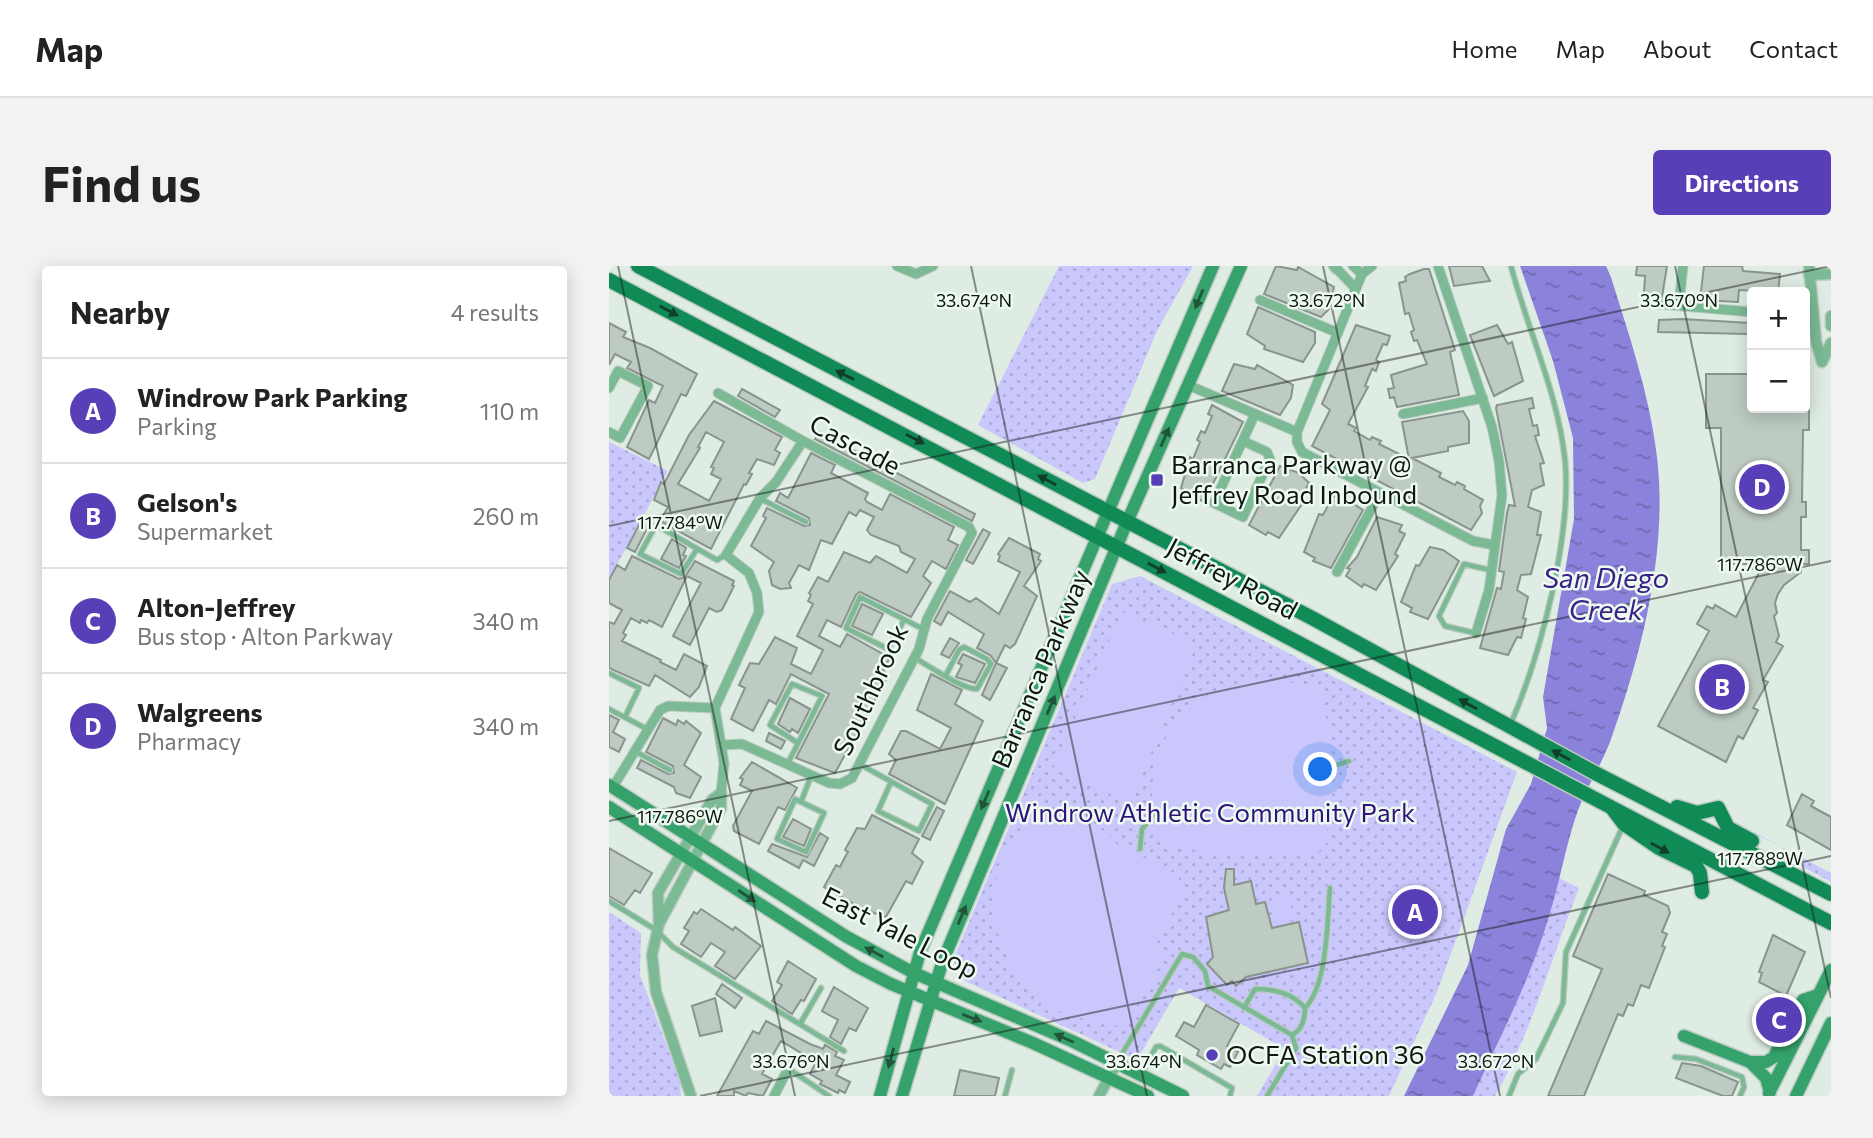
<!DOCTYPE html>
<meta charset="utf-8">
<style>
body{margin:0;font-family:Commissioner,sans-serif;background:#f2f2f2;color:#222}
.controls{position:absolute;right:21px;top:21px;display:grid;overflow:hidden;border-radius:7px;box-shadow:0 4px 18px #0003}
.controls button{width:63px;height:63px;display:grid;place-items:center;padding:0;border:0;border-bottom:2px solid #e0e0e0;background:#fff;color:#222;font:35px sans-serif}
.you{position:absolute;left:712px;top:504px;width:24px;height:24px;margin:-18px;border:5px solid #fff;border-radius:50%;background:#1a73e8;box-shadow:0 0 0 10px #1a73e833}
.badge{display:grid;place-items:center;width:46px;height:46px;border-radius:50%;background:#583fb7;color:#fff;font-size:23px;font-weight:700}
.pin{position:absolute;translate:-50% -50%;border:4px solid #fff;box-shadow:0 2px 7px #0006}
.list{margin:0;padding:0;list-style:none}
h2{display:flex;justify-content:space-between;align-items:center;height:91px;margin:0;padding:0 28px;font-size:30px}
h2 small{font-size:23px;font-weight:400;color:#767676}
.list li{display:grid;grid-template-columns:46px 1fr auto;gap:21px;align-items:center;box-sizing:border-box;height:105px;padding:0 28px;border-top:2px solid #e0e0e0}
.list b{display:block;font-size:26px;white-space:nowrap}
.list p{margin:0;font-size:23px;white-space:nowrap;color:#767676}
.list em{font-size:23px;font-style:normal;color:#767676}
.map{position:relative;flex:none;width:1222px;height:830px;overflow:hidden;border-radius:7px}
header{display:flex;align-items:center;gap:42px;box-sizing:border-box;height:98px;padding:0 35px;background:#fff;border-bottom:2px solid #e0e0e0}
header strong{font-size:33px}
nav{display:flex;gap:38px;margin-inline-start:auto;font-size:24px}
.intro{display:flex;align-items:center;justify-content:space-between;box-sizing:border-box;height:168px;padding:0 42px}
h1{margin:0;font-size:49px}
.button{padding:18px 32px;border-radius:7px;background:#583fb7;color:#fff;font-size:24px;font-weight:700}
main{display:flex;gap:42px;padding:0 42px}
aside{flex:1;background:#fff;border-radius:7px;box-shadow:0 4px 18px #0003}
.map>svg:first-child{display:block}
</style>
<header>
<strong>Map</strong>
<nav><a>Home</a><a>Map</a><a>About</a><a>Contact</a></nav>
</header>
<div class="intro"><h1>Find us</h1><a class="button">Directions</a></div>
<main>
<aside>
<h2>Nearby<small>4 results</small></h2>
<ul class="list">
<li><span class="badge">A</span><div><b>Windrow Park Parking</b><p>Parking</p></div><em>110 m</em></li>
<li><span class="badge">B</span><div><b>Gelson's</b><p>Supermarket</p></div><em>260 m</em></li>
<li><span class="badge">C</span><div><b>Alton-Jeffrey</b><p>Bus stop · Alton Parkway</p></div><em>340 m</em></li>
<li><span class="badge">D</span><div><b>Walgreens</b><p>Pharmacy</p></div><em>340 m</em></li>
</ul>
</aside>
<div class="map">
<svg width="1222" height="830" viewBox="0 0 1222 830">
<defs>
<pattern id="grass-dots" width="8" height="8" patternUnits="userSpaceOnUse" patternTransform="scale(1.75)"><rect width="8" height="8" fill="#c9c7fc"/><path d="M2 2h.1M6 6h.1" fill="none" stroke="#acaad7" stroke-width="1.8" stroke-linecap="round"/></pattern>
<pattern id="water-ripples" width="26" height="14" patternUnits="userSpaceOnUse" patternTransform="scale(1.75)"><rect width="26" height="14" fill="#8b82db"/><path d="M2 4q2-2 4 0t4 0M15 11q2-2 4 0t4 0" fill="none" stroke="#7069b0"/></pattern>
</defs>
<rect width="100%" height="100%" fill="#deece3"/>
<path fill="url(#grass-dots)" d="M450 0H584L548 65 486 213 474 217 369 159Z
M0 176 59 205 0 313Z
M531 310 908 506 828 726 780 830H648L676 783 570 722 528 794 356 715 344 694 503 318Z
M1124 555 1222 607V616L1196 602 1171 580 1123 557Z
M950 612 970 622C942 692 924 764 886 830H864C897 759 930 688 950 612Z
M0 646 32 667 31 709 71 815 72 830H0Z"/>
<path fill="#c9c7fc" d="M513 346 588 378 521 537 444 503Z
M662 411 714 425 721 483 718 577 705 590 597 586 553 578C521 491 571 418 662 411Z
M439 541 500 567 504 576 569 609 574 626 546 681 559 686 515 761C489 756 456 752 433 736 425 731 418 719 411 711 382 677 376 619 401 579 411 564 425 552 439 541Z
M680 631 685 654 665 658 660 635Z"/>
<path fill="url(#water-ripples)" d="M911 0H997L1002 11C1020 69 1041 130 1048 191 1059 286 1033 386 1001 476 991 502 975 525 966 553 956 584 950 618 940 650 922 712 891 771 864 830H795L859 699 897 563 922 518 938 462 934 431 965 253 964 172 944 95Z"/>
<path fill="#bdcbc2" stroke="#88948c" stroke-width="2" fill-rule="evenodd" d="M667 0 688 4 689 1 725 21 720 43 712 51 655 28Z
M840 0H873L881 15 845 20Z
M1028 0H1058L1053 31 1035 28 1036 10 1027 9Z
M1095 0H1133L1134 5 1171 8 1169 26 1130 24 1129 36 1091 34Z
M815 3H820L846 84 841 86 850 129 788 141 785 131 781 132 779 123 785 122 782 109 818 98 808 74 805 75 802 66 805 64 800 47 796 48 790 17 797 15 796 11 801 8Z
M649 41 706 66V77L694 96 655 83 656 80 638 68Z
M1073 53 1141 57 1140 68 1049 66 1050 54Z
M0 57 17 66 14 71 41 82 88 108 77 130 72 128 40 193 18 181 40 134 46 137 54 120 18 102 22 96 6 88 0 99Z
M747 59 781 70 778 79 774 78 767 94 770 96 767 105 763 103 756 120 759 121 739 158 747 162 745 165 761 174 763 171 772 175 770 178 800 193 793 156 854 145 860 155V177L839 181V185L803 192 832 207 830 211 846 219 848 216 856 220 855 223 874 234 871 240 873 247 862 264 703 180 721 144 713 138Z
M888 59 899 78 903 76 914 115 885 130 861 69Z
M625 98 646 103 648 99 684 119 682 132 671 149 613 125Z
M1097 108H1143V142H1200V164H1194L1193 236H1197V251H1192V284H1200V298H1192V306L1175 319 1169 328 1166 337 1168 347 1165 350 1170 370 1167 376 1174 380 1154 414 1159 416 1144 442 1149 444 1134 473 1129 470 1117 496 1049 460 1100 365 1088 358 1098 340 1104 343 1106 339 1127 351 1152 303H1141L1140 298H1112V162H1097Z
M133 123 171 144 166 151 129 130Z
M923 132 925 142 920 143 924 160 928 159 930 169 926 170 935 197 931 198 935 219 923 224 919 241 932 246 928 269H932L922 308 912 309 908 324 919 331 914 352 917 353 912 372 908 371 899 389 871 382 888 322 892 323 895 306 890 305 898 247 900 239 906 240 887 142 888 139Z
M105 135 173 171 166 184 171 187 165 199 148 193 140 207 143 208 137 219 135 218 102 283 51 255 59 241 45 234 52 216 55 218 80 169ZM97 166 115 176 102 201 105 202 102 208 112 213 100 235 69 218 91 182 89 181Z
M603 139 634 156 595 236 572 222 581 191 584 193 591 176 588 174 592 165 596 167 603 150 599 148Z
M210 166 366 248 363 255 206 173Z
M202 187 226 199 222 207 259 227 256 233 258 236 273 244 281 228 345 261 339 274 349 279 337 303 323 295 314 310 322 317 302 351 251 326 247 329 232 361 218 354 210 370 231 381 238 368 281 392 274 404 279 410 226 507 187 492 220 428 182 408 167 438 160 434 144 465 122 453 136 422 130 419 141 397 150 398 166 371 188 382 182 398 202 408 214 384 188 370 204 338 199 335 202 329 200 327 209 311 219 316 235 286 261 297 267 290 298 307 306 293 292 286 290 280 262 269 258 264 265 251 251 244 247 250 240 246 223 278 212 274 200 304 190 299 180 317 182 322 171 323 163 319 160 305 165 296 142 280 157 252 154 250 158 242 195 260 201 259 200 252 167 235 171 227 179 232Z
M671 200 690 207 700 217 689 237 693 238 670 272 659 266 657 269 640 259Z
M724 230 737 233 754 244 722 302 704 295 706 292 695 286 710 248 714 249Z
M34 251 42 255 26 286 18 282Z
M768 251 793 259 790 265 796 268 786 288 789 290 767 324 755 318 753 321 737 310 741 303 738 302 748 291Z
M374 263 381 267 364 298 357 294Z
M400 272 431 288 429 293 432 295 415 320 428 330 406 378 401 382 396 379 387 397 398 402 381 434 373 429 387 397 381 389 368 382 375 368 339 346 332 359 325 355 341 325 361 336 367 332 390 348 411 306 389 295 391 290 389 288Z
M63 273 77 282 74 289 77 290 70 302 52 293Z
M821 281 834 284 850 295 819 353 801 346 803 342 792 336 807 299 810 300Z
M23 290 70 313 76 311 86 295 125 315 123 319 125 320 113 344 108 346 100 342 81 379 64 370 92 317 78 310 53 361 40 354 38 357 32 354 31 357 22 352 14 367 17 369 13 375 52 394 51 396 67 404 75 388 98 400 90 421 81 431 46 409 40 420 0 402V356L5 358 13 344 0 337V314L8 299 16 304Z
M253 338 274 348 263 369 243 360Z
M341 372 350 377 340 392 332 388Z
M354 388 376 398 366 417 347 411 353 399 349 397Z
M322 408 353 424 346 438 374 455 336 538 280 508 287 494 280 488 292 465H297L331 483 342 462 308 444Z
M181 432 201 443 189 467 183 463 181 466 169 458Z
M0 449 10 454 4 466 16 473 10 486 0 481Z
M54 452 67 459 69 454 75 458 77 455 92 467 75 499 92 511 81 532 67 527 65 521 28 502 32 494 59 508 65 507 64 500 37 486Z
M160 467 176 475 172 483 157 475Z
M143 496 188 522 176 544 169 541 150 578 125 565 124 560 143 525 131 519 134 513 131 512Z
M1193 528 1205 535 1202 540 1222 551V584L1178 559Z
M328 541 335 545 321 574 313 570Z
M263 549 310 573 303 587 314 596 303 618 297 615 277 651 256 644 215 621 227 599 231 601 235 593 239 586 236 584 248 562 256 563Z
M184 553 202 563 195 580 174 571Z
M211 567 219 572 205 600 194 594 190 602 159 585 163 578 198 591Z
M0 582 43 607 31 627 26 624 15 639 0 630Z
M617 603H625V619L642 615 647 638 656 636 663 662 690 656 699 697 637 711 627 720 623 715 618 719 598 698 604 691 597 651 620 644 615 622Z
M999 608 1036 625 1035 629 1059 640 1061 647 1053 666 1058 668 1053 680 1056 681 1040 722 1032 719 1024 740 1019 738 1014 750 1009 748 975 830H939L993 703 964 690Z
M92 643 124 664 126 661 152 680 126 713 106 700 116 686 102 677 92 691 72 678 80 665 75 662 85 646 88 648Z
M1164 669 1196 686 1177 730 1150 716 1153 707 1150 706Z
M179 695 207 713 195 735 192 734 183 748 163 735 173 719 168 716Z
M113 718 133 732 126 742 107 728Z
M225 721 259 742 247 765 240 762 232 778 221 771 229 754 213 745Z
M106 732 113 765 91 770 83 740Z
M597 739 630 758 618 780 629 786 621 801 615 798 612 803 588 789 590 784 567 770 575 756 585 761Z
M157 755 201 778 214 783 216 779 228 786 226 790 235 794 227 809 241 816 236 827 230 824 229 827 211 818 213 815 201 808 207 796 172 775 153 808 163 813 154 830 139 827 137 830 125 825V830H108L144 765 150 768Z
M1073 797 1092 800 1129 816 1123 830H1114L1067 812Z
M351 804 390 812 386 830H345Z"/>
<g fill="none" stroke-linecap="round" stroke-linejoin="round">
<g stroke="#bdcac2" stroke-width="7">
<path id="service" d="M902 0C919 65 949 127 956 194 963 269 932 388 902 457
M152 233 197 256
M88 283 72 308 31 288 47 259 108 294 116 289
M295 354 279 383 237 362 251 331 314 363
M866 367 836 360 830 350 855 298 881 304
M306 392C320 400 353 423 368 423L382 398 378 393 355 381 350 384 337 409
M0 407 30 422 16 451
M0 443 38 463
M27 486 61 504
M179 497 213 430 183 418 161 459 189 477
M252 499 323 538 310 565 269 545 282 516
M721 501 740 495
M192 536 186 533 168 573 197 586 215 547 192 536 202 510
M531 583 533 563 544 549
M0 635 47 664 64 681 235 785
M696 742C719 718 718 655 721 622
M191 758 212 722
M1066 791 1087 793 1133 811 1135 821 1131 830
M508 796 573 688 584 691 596 705 599 720 683 769C693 764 696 754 696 742 683 727 666 723 646 723L635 742
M180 803 220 830
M533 807 547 781 551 780 623 822 621 830
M396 830 403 804
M658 830 687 782 683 769
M900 830 909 808 927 793 954 737 957 686 1013 562"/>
</g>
<g stroke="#bdcac2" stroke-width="11">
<path id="minor" d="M288 0 307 8 324 0
M744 0 753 8
M763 0 753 8 688 166V176L693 186 864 275 885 279
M829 0 883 161 890 195 893 229 880 324 867 367
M728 3 747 23
M651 34 729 67
M1039 37 1143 46
M1070 39 1074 0
M579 119 688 166
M0 122 9 105 39 120 11 172 0 166
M109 127 194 175 360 261 363 267 318 353 310 383 243 512 231 518 220 517 133 478 113 479
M794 148 874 132
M634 175 658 186 661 193 634 251 605 237 646 148
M728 306 771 227
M4 521 51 444 59 440 106 442
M112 527 115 497 106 442 150 346 148 327 140 307 117 289 151 232 167 216 194 175
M165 830 179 803"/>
</g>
<g stroke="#bdcac2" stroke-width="13">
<path id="tertiary" d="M725 0 728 3
M1200 0 1207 75 1213 96 1222 77
M1200 9 1222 8
M1222 50V60
M50 658 49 627 103 534 112 527
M82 830 47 726 43 689 50 658 112 542V527
M490 830 508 797"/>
</g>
<g stroke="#bdcac2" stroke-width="15">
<path id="secondary" d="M0 519 238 671 305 707 463 775 574 830
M0 541 247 700 282 718 424 777 539 830
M1075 770 1141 796
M1161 826 1157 812 1141 796H1157L1165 791 1194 734 1209 729
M1160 827 1222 704
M271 830 311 686 604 0
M293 830 333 697 518 256 632 0
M1187 830 1222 757"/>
</g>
<g stroke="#bdcac2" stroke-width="17">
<path id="primary" d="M29 0 703 352 986 507 1222 628
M0 14 1222 657
M1068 541 1088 547 1109 542 1119 562 1143 575
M1003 542 1015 558 1050 582 1087 600 1091 607 1093 626"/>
</g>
<use href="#service" stroke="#7bba94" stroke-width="4.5"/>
<use href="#minor" stroke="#7bba94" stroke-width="9"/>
<use href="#tertiary" stroke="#7bba94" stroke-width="10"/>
<use href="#secondary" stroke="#35a26b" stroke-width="12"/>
<use href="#primary" stroke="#108b56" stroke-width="14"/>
</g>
<defs><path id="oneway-solid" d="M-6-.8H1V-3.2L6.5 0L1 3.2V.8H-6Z" transform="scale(1.75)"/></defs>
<g fill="#21543a">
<use href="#oneway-solid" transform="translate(590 33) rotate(113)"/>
<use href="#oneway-solid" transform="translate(556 171) rotate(-66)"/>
<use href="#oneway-solid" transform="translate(442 439) rotate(-67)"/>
<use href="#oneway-solid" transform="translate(376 534) rotate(113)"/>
<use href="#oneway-solid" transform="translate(138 630) rotate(33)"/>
<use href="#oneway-solid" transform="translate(353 649) rotate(-67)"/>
<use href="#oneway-solid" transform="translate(265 686) rotate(-152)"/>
<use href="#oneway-solid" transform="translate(363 752) rotate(21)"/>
<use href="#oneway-solid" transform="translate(455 772) rotate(-156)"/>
<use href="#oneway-solid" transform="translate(282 792) rotate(105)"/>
</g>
<g fill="#103e2a">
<use href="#oneway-solid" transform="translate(60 45) rotate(28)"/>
<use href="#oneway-solid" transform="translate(236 109) rotate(-153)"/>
<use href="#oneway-solid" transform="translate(306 173) rotate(27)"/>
<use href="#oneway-solid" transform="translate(438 214) rotate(-152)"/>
<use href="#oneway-solid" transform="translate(548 302) rotate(28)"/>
<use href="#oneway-solid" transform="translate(859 438) rotate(-151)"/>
<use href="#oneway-solid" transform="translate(952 489) rotate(-152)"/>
<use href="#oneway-solid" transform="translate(1051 582) rotate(29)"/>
</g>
<path fill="none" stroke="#101512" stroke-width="2" stroke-opacity="0.45" d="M9 0 186 830M362 0 538 830M714 0 891 830M1066 0 1222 732M0 260 1222 0M0 555 1222 295M91 830 1222 590"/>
<g fill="#583fb7" stroke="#ecfaf0" stroke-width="2.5">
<rect x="541" y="207" width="14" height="14" rx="3.5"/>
<circle cx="603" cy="789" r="7"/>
</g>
<g text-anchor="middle" stroke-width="5" stroke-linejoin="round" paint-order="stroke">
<g font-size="26" fill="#101512" stroke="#ecfaf0">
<text transform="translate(246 179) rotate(28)" y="9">Cascade</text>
<text transform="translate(623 313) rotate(28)" y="9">Jeffrey Road</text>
<text transform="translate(432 403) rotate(-67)" y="9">Barranca Parkway</text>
<text transform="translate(262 424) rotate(-65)" y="9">Southbrook</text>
<text transform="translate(291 667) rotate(27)" y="9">East Yale Loop</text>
</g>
<g font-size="26" fill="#101512" stroke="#ecfaf0" text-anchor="start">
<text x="562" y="208">Barranca Parkway @<tspan x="562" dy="30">Jeffrey Road Inbound</tspan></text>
<text x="617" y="798">OCFA Station 36</text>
</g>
<g font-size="26" fill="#31117b" stroke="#ecfaf0">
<text x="601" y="556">Windrow Athletic Community Park</text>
</g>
<g font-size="28" font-style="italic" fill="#3a1f87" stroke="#ecfaf0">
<text x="997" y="322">San Diego<tspan x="997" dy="32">Creek</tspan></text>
</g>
</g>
<g font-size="18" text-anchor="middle" fill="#101512" stroke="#ecfaf0" stroke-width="5" stroke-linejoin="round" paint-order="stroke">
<text x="365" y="41">33.674°N</text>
<text x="718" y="41">33.672°N</text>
<text x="1070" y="41">33.670°N</text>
<text x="71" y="263">117.784°W</text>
<text x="1151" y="305">117.786°W</text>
<text x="71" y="557">117.786°W</text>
<text x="1151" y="599">117.788°W</text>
<text x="182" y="802">33.676°N</text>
<text x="535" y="802">33.674°N</text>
<text x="887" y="802">33.672°N</text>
</g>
</svg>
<div class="controls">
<button>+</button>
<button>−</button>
</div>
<div class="you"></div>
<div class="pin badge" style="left:806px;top:646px">A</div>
<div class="pin badge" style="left:1113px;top:421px">B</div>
<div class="pin badge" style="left:1170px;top:754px">C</div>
<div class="pin badge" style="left:1153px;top:221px">D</div>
</div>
</main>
